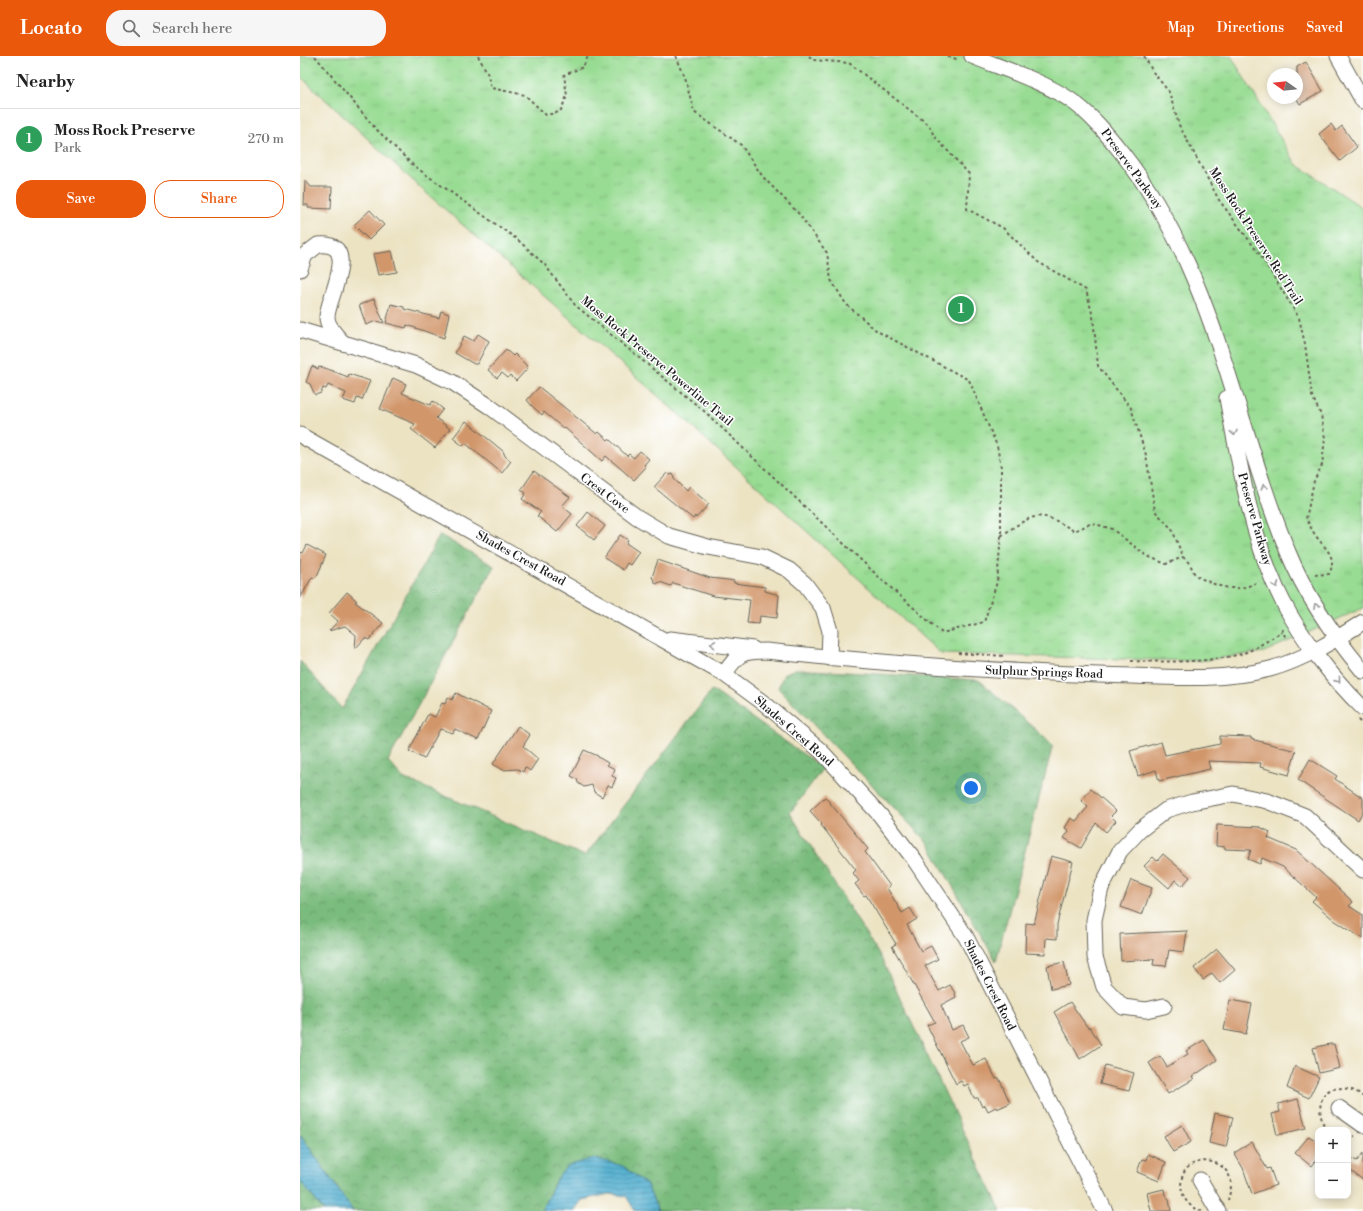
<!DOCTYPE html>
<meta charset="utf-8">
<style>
body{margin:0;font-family:"Libre Bodoni",serif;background:#f6f6f6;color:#222}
.controls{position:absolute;right:12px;bottom:12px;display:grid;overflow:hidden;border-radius:8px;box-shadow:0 2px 10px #0003}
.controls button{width:36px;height:36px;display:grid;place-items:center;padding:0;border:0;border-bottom:1px solid #e0e0e0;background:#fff;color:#222;font:20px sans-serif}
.compass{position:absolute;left:967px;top:12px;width:36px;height:36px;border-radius:50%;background:#fff;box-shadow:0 2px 10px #0003;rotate:285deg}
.you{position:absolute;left:671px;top:732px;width:14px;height:14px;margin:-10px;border:3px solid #fff;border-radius:50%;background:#1a73e8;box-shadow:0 0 0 6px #1a73e833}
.badge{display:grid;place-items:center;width:26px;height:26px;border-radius:50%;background:#ea580c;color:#fff;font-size:13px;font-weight:700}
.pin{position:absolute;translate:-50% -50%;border:2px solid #fff;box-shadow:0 1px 4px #0006}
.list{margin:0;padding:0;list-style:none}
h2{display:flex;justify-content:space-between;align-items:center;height:52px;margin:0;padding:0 16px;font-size:17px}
h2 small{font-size:13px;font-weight:400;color:#767676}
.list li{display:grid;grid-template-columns:26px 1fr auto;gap:12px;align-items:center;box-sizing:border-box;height:60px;padding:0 16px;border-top:1px solid #e0e0e0}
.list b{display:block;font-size:15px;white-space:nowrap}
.list p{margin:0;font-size:13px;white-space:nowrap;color:#767676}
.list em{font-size:13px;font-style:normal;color:#767676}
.actions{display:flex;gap:8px;padding:12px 16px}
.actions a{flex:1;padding:9px 0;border:1px solid #ea580c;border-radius:16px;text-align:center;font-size:14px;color:#ea580c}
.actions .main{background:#ea580c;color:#fff}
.icon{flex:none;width:22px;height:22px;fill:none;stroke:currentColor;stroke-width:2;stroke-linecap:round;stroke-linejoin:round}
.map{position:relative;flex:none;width:1063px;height:1155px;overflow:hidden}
header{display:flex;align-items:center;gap:24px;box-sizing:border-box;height:56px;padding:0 20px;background:#ea580c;color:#fff}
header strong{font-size:19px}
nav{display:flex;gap:22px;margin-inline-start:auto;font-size:14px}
.search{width:280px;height:36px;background:#f6f6f6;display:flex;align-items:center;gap:10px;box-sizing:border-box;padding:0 14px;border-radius:16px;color:#767676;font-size:15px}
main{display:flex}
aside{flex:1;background:#fff}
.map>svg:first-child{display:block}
</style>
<header>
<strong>Locato</strong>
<div class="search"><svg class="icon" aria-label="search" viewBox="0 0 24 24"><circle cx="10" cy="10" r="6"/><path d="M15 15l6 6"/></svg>Search here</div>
<nav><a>Map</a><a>Directions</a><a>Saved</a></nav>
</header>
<main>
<aside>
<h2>Nearby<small></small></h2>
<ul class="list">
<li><span class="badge" style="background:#2e9e5b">1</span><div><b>Moss Rock Preserve</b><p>Park</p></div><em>270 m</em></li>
</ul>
<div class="actions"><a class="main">Save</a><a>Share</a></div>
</aside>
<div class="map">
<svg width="1063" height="1155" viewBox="0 0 1063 1155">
<defs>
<pattern id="grass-tufts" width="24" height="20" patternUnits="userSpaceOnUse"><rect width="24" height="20" fill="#98dc93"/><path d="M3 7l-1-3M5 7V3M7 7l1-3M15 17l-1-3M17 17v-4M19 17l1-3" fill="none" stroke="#82bc7e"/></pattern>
<pattern id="forest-crowns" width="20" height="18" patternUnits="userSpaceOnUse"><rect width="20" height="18" fill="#7abc7d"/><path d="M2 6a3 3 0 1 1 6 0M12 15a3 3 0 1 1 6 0" fill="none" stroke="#639866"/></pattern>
<pattern id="water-rules" width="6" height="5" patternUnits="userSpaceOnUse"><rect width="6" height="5" fill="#52afd0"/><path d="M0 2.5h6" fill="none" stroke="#438ea8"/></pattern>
</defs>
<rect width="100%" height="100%" fill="#fff"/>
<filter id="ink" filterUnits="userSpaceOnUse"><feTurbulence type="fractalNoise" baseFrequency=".025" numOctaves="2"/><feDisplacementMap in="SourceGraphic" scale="8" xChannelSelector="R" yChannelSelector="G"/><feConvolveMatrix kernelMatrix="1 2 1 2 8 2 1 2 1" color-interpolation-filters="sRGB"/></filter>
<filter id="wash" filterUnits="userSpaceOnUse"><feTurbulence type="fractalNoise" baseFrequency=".012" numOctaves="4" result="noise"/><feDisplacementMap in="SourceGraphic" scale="16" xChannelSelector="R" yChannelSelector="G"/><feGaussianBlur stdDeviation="0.9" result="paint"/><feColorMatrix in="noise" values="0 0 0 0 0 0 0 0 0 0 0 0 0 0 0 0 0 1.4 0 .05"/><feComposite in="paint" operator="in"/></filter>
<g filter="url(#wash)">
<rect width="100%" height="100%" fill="#ece3c3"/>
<path fill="url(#grass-tufts)" stroke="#5a7c58" d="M0 0H931L996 108 1063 152V552L964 596 899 605 641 598 374 354 123 134 0 20Z"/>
<path fill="url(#forest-crowns)" stroke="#4b6c4c" d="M140 479 194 510 88 705 103 722 285 800 412 634 523 712 490 757 581 902 701 1155H358L347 1129 256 1124 241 1155H53L0 1078V605L42 653Z
M495 613 679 624 753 689 696 905 627 786 478 632 484 618Z
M0 1125 24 1155H0Z"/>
<path fill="url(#water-rules)" stroke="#376676" d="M0 1078 53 1155H24L0 1125Z
M294 1102 323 1110 347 1129 358 1155H335L326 1140 309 1138 282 1144 274 1155H241L256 1124 267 1110Z"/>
<g id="blocks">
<path fill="#d1966b" d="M1006 6 1023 35 1000 48 997 43V11Z
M1031 68 1036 75 1042 70 1057 91 1040 105 1019 78Z
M5 124 11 131H32L31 153 8 152V149H4Z
M70 154 84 169 69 184 54 169Z
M92 195 97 216 78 219 73 198Z
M74 243 84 267 76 265 66 269 59 249Z
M91 248 104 251V253L139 262 141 255 149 258 144 282 107 269 106 272 86 267Z
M178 278 189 285 177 308H174L155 297 164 280 174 285Z
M206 294 213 300 215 298 227 310 226 312 227 313 216 325 210 319 208 322 202 317 197 322 188 314Z
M12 310 18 313 19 311 25 312 48 321 49 318 70 325 62 344 57 342 55 348 43 344 46 337 28 329 26 333 23 332 21 337 15 339 10 328 6 326Z
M93 322 106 328 102 337 130 349 133 345 143 353 136 362 150 373 135 392 111 373 115 368 80 353Z
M239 331 297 378 299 376 308 384 309 383 327 400 329 398 334 402 340 395 349 403 344 409 346 411 334 424 306 400 302 405 265 372 264 373 244 356 242 359 232 350 227 344Z
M166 365 203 395 205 400 211 405 202 417 165 387 163 390 153 382Z
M234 415 270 441 262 450 272 458 257 476 237 460 241 456 222 443 226 437 221 434Z
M367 417 369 419 373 418 374 423 386 435 389 431 409 448 396 462 395 460 393 463 354 431Z
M288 456 305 470 294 484 277 470Z
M320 479 328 484 326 487 339 496 330 509 327 507 323 514 304 502Z
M7 489 26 499 17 520 14 522 12 521 0 543V496L3 497Z
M358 504 410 522 428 524 434 525V527L465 531V535L479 539 477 562 460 560 459 568 447 567 450 544 413 540 373 527 371 530 360 526 356 528 352 521Z
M47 536 57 545 55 546 83 567 69 584 65 582 55 593 56 579 45 570 29 575 38 565 29 557Z
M156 637 191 655 178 684 155 673 153 677 140 673 124 703 109 695 128 658 135 661 142 647 145 648 148 641 152 644Z
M218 670 230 679 223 690 238 703 230 715 225 711 223 716 218 713 203 714 193 708Z
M920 680 951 681V683L996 695 989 719 960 711 961 707 908 705 910 713 859 725 856 714 838 720 830 695 861 686 865 699 920 688Z
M284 694 298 700V701L308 707 307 709 315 713 312 720 316 722 312 731 308 729 302 741 294 736 292 729 284 731 278 727 277 723 271 720Z
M1010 703 1037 720 1035 723 1063 742V755L1058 764 998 724Z
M791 733 816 755 811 760 816 765 806 776 796 767 781 792 764 782 769 775 765 772 771 762 776 765 788 751 781 745Z
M525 741 568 793 565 796 590 830 587 832 602 857 610 852 617 863 607 869 621 895 631 890 638 903 625 910 639 935 650 929 655 937 656 941 641 949 652 974 663 969 669 981 660 985 673 1009 686 1003 696 1023 699 1022 710 1047 697 1053 696 1051 688 1055 685 1049 682 1051 678 1042H674L668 1028 664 1030 661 1025 656 1028 627 969 635 966 592 890 596 888 566 839 564 840 555 828 559 825 553 817 556 814 521 769 522 768 510 755Z
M917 769 960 771 970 776 968 782 996 794 1053 846 1049 850 1063 859V883L1034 864 1012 845 1016 841 983 811 962 802 960 808 948 803 951 794 925 793V791L916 790Z
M863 798 890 821 882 830 875 824 869 832 844 810 853 801 857 805Z
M751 800 773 806 757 868V883L746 882 745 898 725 897 726 867 734 868Z
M831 824 852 832 842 859 821 851Z
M887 875 884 896 869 894 866 910 853 909 854 903 821 905 820 878Z
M917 893 935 914 920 927 912 917 903 924 894 912Z
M764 906 769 929 751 933 747 910Z
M930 944 952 948 946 978 924 974Z
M770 946 788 972 790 971 801 989 780 1003 754 956Z
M904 984 917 1004 892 1021 894 1023 868 1038 849 1007 860 1000 867 1011 888 998 886 995Z
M1030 988H1034L1040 1012 1019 1017 1013 992Z
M805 1009 834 1017 829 1035 800 1028Z
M995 1010 1019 1021 1009 1042 987 1032Z
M998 1043 1006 1072 977 1079 972 1058 980 1056 978 1048Z
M915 1057 933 1061 926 1091 909 1087Z
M882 1069 891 1086 873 1096 864 1080Z
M1009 1080 1018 1086V1101L1011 1110 995 1097Z
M952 1086 967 1113 970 1112 976 1129 952 1138 943 1112 934 1097Z
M1063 1097V1124L1048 1113V1101L1057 1105Z
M848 1098 866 1106 859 1125 837 1116 842 1103 846 1104Z
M864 1133 865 1139 869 1143 871 1155H851L847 1137Z"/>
</g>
</g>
<g filter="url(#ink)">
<use href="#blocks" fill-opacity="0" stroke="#656256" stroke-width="1"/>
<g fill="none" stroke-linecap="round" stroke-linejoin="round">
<g stroke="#656256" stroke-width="17">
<path id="minor" d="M672 0C704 13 740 24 769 43 790 57 807 78 822 97 915 215 933 362 988 496 1006 540 1033 579 1063 615
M1038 0 1063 45
M0 213 5 199 18 189C62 184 27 243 27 261 27 271 37 280 43 287
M0 274 116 309 152 326 189 350 337 461 369 480 408 491 462 501 489 514 505 528 523 552 530 575 529 602
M927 342C940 410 951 483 983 546 1002 583 1033 623 1063 652
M0 379 424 618 465 648 521 695 580 759 614 803 666 881 805 1155
M370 583 453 593
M424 618C439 597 441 595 466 595 577 607 688 615 799 619 856 620 915 627 970 613 1003 604 1035 584 1063 566
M864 950 846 954 823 951 804 931 795 901 794 864 801 832 820 795 840 774 866 754 892 746 933 738 967 745 1005 760 1063 814
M1039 1052 1063 1069
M900 1124 918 1155"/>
</g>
<path stroke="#656256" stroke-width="2" stroke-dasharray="3 3" stroke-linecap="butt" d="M15 0 75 72 114 110 218 184 245 209 275 249 404 355 581 523 642 577 684 566 697 526 701 480
M178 0 187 16 191 32 225 39 246 59 260 56 267 40 264 19 283 11 288 0
M376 0 385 21 394 56 441 89 463 121 499 158 527 197 531 224 546 248 577 275 669 324 697 390 701 411V480C734 457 739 453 774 475L792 467 812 473 847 500 866 508 883 501
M509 0 513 4 549 7 629 69 634 80 669 118 667 153 703 172 738 206 786 234 793 261 798 310 831 352 846 399 855 455 872 473 883 501 890 508 895 519C915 530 937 539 959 525
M648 0 659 4
M844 0 853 16 869 36 879 69 919 144 961 200 999 262 1005 288 1012 340 1021 359 1025 382 1022 409 1014 425 1006 463C1010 469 1012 475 1016 480 1025 493 1038 500 1029 518L1012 519
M983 573 982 576 986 581
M658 597 705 600
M831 605C865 606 912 607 944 597 957 592 970 583 982 576
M1058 664 1063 669
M1027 1074C1019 1064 1016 1041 1030 1034 1040 1030 1057 1033 1063 1041
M1048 1081 1055 1080
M902 1155C897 1153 893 1152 889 1148 878 1137 878 1115 893 1108 910 1100 931 1110 931 1129 931 1135 929 1139 928 1144"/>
<use href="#minor" stroke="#fff" stroke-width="15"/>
</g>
<defs><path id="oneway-chevron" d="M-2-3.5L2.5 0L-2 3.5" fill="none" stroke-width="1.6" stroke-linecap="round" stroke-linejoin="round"/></defs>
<g stroke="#999">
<use href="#oneway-chevron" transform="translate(934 377) rotate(79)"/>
<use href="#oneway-chevron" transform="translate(964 431) rotate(-107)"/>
<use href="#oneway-chevron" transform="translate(976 529) rotate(67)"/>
<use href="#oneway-chevron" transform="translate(1016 550) rotate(-120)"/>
<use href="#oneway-chevron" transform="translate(413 588) rotate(-173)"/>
<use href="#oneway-chevron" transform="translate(1038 624) rotate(51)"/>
</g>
</g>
<g text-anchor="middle" stroke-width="3" stroke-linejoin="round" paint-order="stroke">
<g font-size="12" fill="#1c1c1c" stroke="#fff">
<text transform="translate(832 113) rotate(54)" y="4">Preserve Parkway</text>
<text transform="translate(956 180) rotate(57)" y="4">Moss Rock Preserve Red Trail</text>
<text transform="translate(357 305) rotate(40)" y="4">Moss Rock Preserve Powerline Trail</text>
<text transform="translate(305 437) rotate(37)" y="4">Crest Cove</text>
<text transform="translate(955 463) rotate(74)" y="4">Preserve Parkway</text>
<text transform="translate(221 502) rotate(29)" y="4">Shades Crest Road</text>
<text transform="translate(744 616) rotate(2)" y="4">Sulphur Springs Road</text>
<text transform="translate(494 675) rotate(41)" y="4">Shades Crest Road</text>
<text transform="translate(690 929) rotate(63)" y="4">Shades Crest Road</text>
</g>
</g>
</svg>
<div class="controls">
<button>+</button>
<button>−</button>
</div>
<svg class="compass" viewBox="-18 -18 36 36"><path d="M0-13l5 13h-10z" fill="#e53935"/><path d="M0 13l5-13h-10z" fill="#767676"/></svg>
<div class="you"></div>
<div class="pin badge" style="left:661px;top:253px;background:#2e9e5b">1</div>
</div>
</main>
